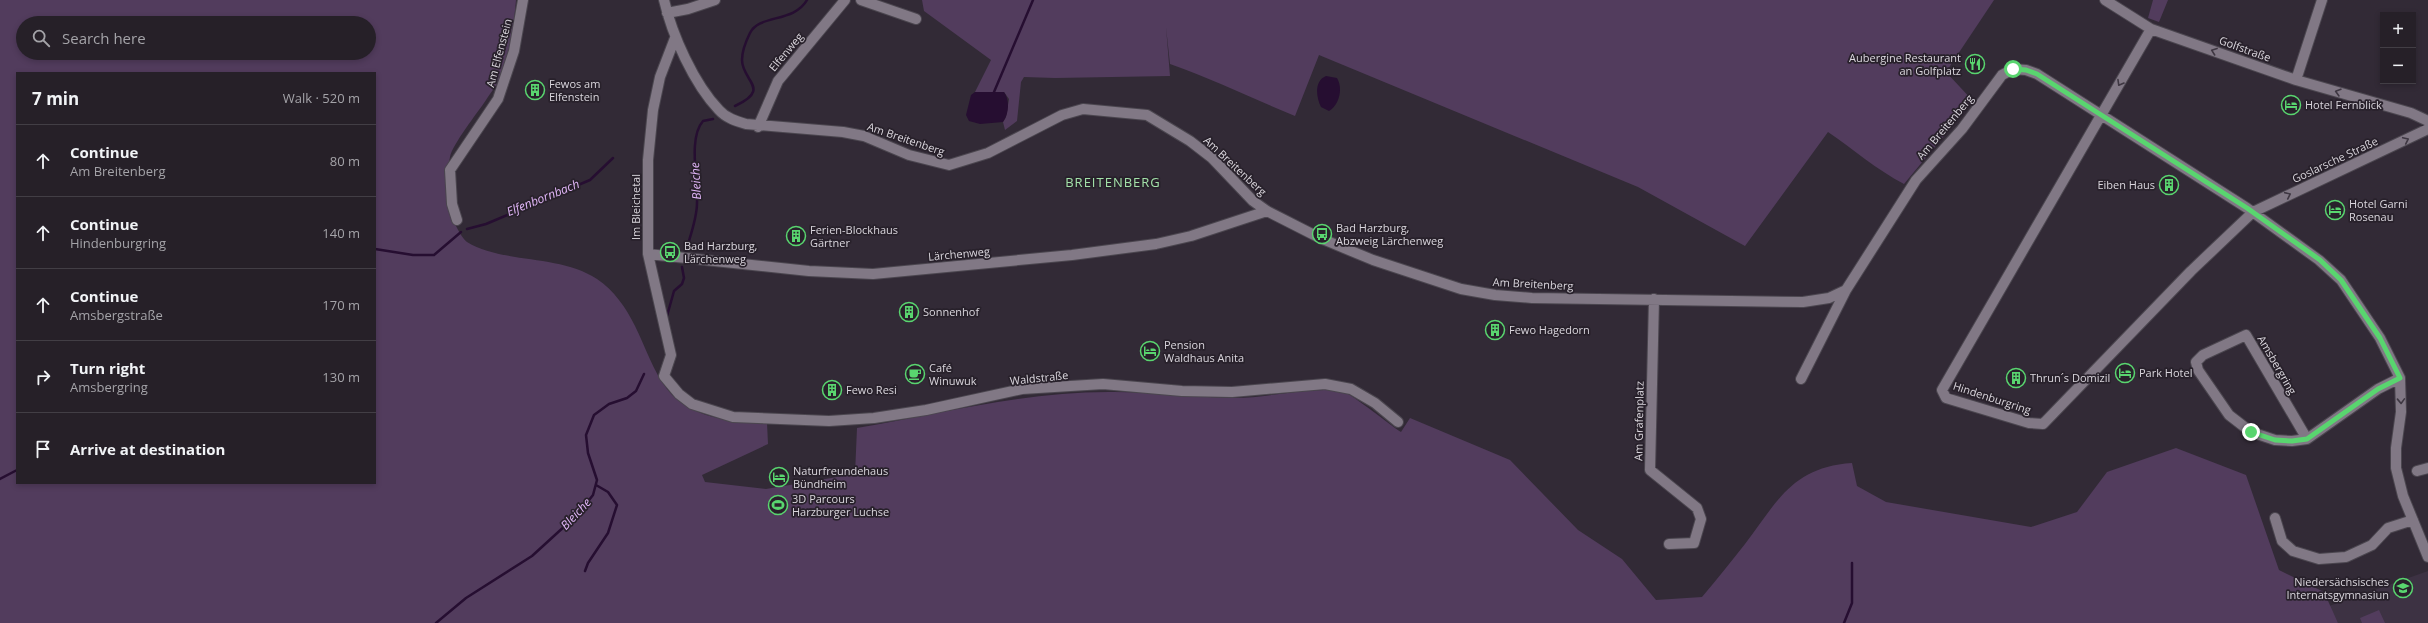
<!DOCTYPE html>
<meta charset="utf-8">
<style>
body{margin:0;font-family:"Open Sans",sans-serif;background:#322d34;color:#f1f3f6}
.controls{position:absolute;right:12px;top:12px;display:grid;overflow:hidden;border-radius:0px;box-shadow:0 2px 6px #0003}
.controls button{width:36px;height:36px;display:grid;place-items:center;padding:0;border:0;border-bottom:1px solid #423e45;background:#262028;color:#f1f3f6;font:20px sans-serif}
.stop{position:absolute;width:12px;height:12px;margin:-9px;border:3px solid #59d56f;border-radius:50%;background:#fff}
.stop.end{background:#59d56f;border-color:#fff;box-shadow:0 1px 4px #0008}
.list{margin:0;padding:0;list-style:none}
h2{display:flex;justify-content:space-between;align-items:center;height:52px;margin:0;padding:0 16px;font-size:17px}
h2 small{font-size:13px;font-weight:400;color:#a4a3a8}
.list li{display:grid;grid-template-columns:26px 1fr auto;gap:12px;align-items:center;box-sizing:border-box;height:72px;padding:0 16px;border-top:1px solid #423e45}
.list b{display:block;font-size:15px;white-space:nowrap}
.list p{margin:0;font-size:13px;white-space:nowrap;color:#a4a3a8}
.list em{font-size:13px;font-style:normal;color:#a4a3a8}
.icon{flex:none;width:22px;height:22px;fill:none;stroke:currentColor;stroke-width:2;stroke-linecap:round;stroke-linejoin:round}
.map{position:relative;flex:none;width:2428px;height:623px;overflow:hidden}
.search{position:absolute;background:#262028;box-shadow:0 2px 6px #0003;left:16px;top:16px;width:360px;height:44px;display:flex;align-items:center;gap:10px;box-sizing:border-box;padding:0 14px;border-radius:22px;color:#a4a3a8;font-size:15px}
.panel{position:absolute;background:#262028;box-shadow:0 2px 6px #0003;left:16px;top:72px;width:360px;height:412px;border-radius:0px}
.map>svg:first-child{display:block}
</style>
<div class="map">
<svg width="2428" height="623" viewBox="0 0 2428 623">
<rect width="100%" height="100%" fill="#322a36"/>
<path fill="#3d3243" d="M2428 571V623H2338L2329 606Z"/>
<path fill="#523c5d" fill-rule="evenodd" d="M0 0H516C514 24 510 53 501 76 498 84 491 92 486 100 478 112 452 145 450 157 447 170 446 189 447 202 448 211 460 237 467 242 503 264 559 254 597 279 614 290 626 308 635 326 645 346 653 371 667 389 689 418 734 423 767 423L768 444 702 475 705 482 766 489 855 474 857 428C942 413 1028 391 1114 392 1154 392 1193 397 1232 398 1264 399 1315 385 1344 392 1353 395 1390 425 1401 432L1410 418 1510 460 1578 530 1622 559 1656 600 1702 597C1717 579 1731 562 1745 544 1777 502 1792 467 1852 463L1857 486 1886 502 2031 527 2077 512 2107 472 2176 448 2246 475 2279 570 2324 592 2338 623H0ZM23 23H369V53H23ZM17 73H375V483H17Z
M922 0H1994L1946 72 1973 101 1904 184C1877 170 1853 149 1828 132L1745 246 1638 187 1319 55 1295 116C1253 99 1213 79 1170 64L1166 27 1170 76 1055 78 1024 77 1021 82 1017 121 1005 130 1003 122 1006 117 1009 99 1004 92H975L991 60 924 11Z
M2153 0H2168L2159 22 2148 18Z
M2379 610 2385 623H2362L2360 618Z"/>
<path fill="#260e31" d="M1326 76 1337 78C1343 88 1340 104 1329 111L1321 107C1316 97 1314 81 1326 76Z
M975 92H1004C1010 100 1009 114 1003 122L980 124 969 121 966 115 971 95Z"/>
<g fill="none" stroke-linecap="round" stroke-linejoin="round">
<path stroke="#260e31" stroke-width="2.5" d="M994 92 1033 0
M735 106C772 89 742 81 742 60 742 51 746 41 750 33 759 14 794 23 807 0
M467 229 486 224 590 180 613 158
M375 249 413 255H434L461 232
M686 251C690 236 697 219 697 203 698 180 688 138 703 121L713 119
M667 316 674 291 682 284 684 278 682 267
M0 479 17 470
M585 571 588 563 608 533 617 505 608 492 596 485
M436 623 466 598 532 556 578 514 593 495 597 480 588 453 586 435 594 415 609 404 627 398 636 391 644 374
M1844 623 1852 603V563"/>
<g stroke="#4b464f" stroke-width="12">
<path id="street" d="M664 0C672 35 694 84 719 110 726 118 736 121 746 124L843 132 864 136 909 155 949 165 988 153 1062 115 1083 109 1147 115 1190 141 1212 158 1253 201 1267 211 1320 238 1373 260 1461 289 1495 295 1532 298 1803 302 1829 298 1846 290 1916 180 1962 129 2002 75 2013 69 2026 70 2037 74 2247 208 2319 260 2341 280 2380 338 2400 378 2401 412 2396 448V468L2403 496 2428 557
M861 0 916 19
M2105 0 2151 29
M667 13 688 9 715 0
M675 38 660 77 653 110 648 160V254L671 355 664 376 679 394 692 404 733 417 829 421 874 418 926 410 1022 389 1103 384 1182 391 1232 392 1325 384 1351 389 1375 403 1398 422
M2296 80 2322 0
M2428 121 2411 113 2296 80 2151 29 1942 390 1946 398 2029 423 2043 424 2191 271 2253 212 2428 129
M758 127 778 81 845 0
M457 220 452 204 450 170 498 99 514 51 523 0
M648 254 809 271 873 274 1072 255 1156 244 1191 236 1267 211
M1654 299 1650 470 1697 508 1701 519 1694 543 1669 544
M1801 379 1846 290
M2307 439 2246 335 2203 355 2196 362 2198 370 2229 415 2251 432 2275 440 2292 441 2307 439 2378 389 2400 378
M2417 471 2428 468
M2275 518 2282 541 2293 551 2319 559 2346 557 2372 545 2388 528 2413 520"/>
</g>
<use href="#street" stroke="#817885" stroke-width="10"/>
</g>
<defs><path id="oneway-chevron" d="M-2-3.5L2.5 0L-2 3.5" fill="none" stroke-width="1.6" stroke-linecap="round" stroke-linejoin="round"/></defs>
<g stroke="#3e3742">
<use href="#oneway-chevron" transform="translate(2214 51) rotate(-160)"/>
<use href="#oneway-chevron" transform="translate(2120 83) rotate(120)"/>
<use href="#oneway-chevron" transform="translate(2338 92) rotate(-164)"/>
<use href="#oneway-chevron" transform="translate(2406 140) rotate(-25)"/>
<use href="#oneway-chevron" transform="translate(2288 195) rotate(-25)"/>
<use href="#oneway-chevron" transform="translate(2401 401) rotate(88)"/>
</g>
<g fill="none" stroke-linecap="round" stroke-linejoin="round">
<path stroke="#59d56f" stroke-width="5" d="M2013 69 2026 70 2037 74 2247 208 2320 260 2341 280 2380 338 2400 378 2378 389 2307 439 2292 441 2275 440 2251 432"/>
</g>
<defs>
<g id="restaurant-ring" transform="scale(1)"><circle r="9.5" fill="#28212b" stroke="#59d56f" stroke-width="1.5"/><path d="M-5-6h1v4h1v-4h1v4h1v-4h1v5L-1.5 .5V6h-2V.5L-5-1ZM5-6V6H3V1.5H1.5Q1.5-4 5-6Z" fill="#59d56f"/></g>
<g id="building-ring" transform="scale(1)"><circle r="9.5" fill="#28212b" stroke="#59d56f" stroke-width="1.5"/><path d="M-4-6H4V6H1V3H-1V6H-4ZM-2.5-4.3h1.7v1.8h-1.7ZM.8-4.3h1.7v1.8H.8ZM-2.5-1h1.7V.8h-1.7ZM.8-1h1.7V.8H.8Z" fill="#59d56f"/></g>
<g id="hotel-ring" transform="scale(1)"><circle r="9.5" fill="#28212b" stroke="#59d56f" stroke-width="1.5"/><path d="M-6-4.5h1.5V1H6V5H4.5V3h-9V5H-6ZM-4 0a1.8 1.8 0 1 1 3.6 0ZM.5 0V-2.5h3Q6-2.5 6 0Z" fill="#59d56f"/></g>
<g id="bus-ring" transform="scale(1)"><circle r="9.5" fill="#28212b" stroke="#59d56f" stroke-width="1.5"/><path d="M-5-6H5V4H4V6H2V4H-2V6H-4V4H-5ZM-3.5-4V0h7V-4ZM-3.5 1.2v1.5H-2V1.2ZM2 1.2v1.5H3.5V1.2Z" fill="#59d56f"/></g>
<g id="cafe-ring" transform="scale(1)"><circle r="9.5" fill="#28212b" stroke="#59d56f" stroke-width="1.5"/><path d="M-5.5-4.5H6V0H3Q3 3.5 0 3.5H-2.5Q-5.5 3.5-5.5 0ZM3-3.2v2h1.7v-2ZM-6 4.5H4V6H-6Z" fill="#59d56f"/></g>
<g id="stadium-ring" transform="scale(1)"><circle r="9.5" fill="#28212b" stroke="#59d56f" stroke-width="1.5"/><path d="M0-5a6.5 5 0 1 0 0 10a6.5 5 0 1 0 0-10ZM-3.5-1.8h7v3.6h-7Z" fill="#59d56f"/></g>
<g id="school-ring" transform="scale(1)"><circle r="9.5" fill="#28212b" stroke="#59d56f" stroke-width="1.5"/><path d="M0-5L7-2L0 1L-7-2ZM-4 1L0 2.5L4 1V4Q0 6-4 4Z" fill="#59d56f"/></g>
</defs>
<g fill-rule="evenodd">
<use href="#restaurant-ring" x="1975" y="64"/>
<use href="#building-ring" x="535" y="90"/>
<use href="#hotel-ring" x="2291" y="105"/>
<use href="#building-ring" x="2169" y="185"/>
<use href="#hotel-ring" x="2335" y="210"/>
<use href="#bus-ring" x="1322" y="234"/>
<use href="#building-ring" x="796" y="236"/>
<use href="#bus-ring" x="670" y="252"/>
<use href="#building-ring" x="909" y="312"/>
<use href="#building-ring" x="1495" y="330"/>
<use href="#hotel-ring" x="1150" y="351"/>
<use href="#hotel-ring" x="2125" y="373"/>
<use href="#cafe-ring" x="915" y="374"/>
<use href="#building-ring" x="2016" y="378"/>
<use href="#building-ring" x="832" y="390"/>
<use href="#hotel-ring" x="779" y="477"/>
<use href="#stadium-ring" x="778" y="505"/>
<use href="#school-ring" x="2403" y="588"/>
</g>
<g text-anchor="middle" stroke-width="3.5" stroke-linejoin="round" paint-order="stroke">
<g font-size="11" fill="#dad6dd" stroke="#28212b">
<text transform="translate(2245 49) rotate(20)" y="4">Golfstraße</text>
<text transform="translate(786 52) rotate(-50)" y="4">Elfenweg</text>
<text transform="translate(499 53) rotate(-75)" y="4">Am Elfenstein</text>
<text transform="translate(1945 127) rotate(-50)" y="4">Am Breitenberg</text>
<text transform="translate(906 139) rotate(19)" y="4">Am Breitenberg</text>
<text transform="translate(2335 160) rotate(-25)" y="4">Goslarsche Straße</text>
<text transform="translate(1235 166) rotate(43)" y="4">Am Breitenberg</text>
<text transform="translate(636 207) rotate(-90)" y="4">Im Bleichetal</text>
<text transform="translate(959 254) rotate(-5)" y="4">Lärchenweg</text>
<text transform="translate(1533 284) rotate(3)" y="4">Am Breitenberg</text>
<text transform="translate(2277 365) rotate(60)" y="4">Amsbergring</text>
<text transform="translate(1039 378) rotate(-6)" y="4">Waldstraße</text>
<text transform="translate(1992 398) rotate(18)" y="4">Hindenburgring</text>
<text transform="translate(1639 421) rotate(-89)" y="4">Am Grafenplatz</text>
</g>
<g font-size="11" fill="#dad6dd" stroke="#28212b" text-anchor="start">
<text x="1961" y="62" text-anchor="end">Aubergine Restaurant<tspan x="1961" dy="13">an Golfplatz</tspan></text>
<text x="549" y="88">Fewos am<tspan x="549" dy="13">Elfenstein</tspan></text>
<text x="2305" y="109">Hotel Fernblick</text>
<text x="2155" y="189" text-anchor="end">Eiben Haus</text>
<text x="2349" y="208">Hotel Garni<tspan x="2349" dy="13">Rosenau</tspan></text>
<text x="1336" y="232">Bad Harzburg,<tspan x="1336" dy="13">Abzweig Lärchenweg</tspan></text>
<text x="810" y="234">Ferien-Blockhaus<tspan x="810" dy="13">Gärtner</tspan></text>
<text x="684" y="250">Bad Harzburg,<tspan x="684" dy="13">Lärchenweg</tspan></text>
<text x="923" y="316">Sonnenhof</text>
<text x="1509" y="334">Fewo Hagedorn</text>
<text x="1164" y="349">Pension<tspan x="1164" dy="13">Waldhaus Anita</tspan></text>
<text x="929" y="372">Café<tspan x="929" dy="13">Winuwuk</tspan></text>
<text x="2139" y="377">Park Hotel</text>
<text x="2030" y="382">Thrun´s Domizil</text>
<text x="846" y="394">Fewo Resi</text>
<text x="793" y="475">Naturfreundehaus<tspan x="793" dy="13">Bündheim</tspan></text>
<text x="792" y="503">3D Parcours<tspan x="792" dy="13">Harzburger Luchse</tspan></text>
<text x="2389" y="586" text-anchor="end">Niedersächsisches<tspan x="2389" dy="13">Internatsgymnasiun</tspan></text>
</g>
<g font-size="12" font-style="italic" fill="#e0b5f7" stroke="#28212b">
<text transform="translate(696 181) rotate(-93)" y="4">Bleiche</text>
<text transform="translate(543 198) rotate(-22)" y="4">Elfenbornbach</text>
<text transform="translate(576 514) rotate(-47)" y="4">Bleiche</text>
</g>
<g font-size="13" letter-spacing="1" fill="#a3e1a9" stroke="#28212b">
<text x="1113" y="187">BREITENBERG</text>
</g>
</g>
</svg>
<div class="controls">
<button>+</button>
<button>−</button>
</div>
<div class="stop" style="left:2013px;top:69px"></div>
<div class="stop end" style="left:2251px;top:432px"></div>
<div class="search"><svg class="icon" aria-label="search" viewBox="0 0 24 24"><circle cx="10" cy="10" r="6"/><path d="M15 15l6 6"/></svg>Search here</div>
<section class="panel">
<h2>7 min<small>Walk · 520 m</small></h2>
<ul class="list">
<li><svg class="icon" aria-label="ahead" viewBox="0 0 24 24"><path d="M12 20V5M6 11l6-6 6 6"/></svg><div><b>Continue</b><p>Am Breitenberg</p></div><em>80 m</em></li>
<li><svg class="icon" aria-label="ahead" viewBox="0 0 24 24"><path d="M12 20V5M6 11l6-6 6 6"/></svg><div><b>Continue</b><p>Hindenburgring</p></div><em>140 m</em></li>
<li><svg class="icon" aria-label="ahead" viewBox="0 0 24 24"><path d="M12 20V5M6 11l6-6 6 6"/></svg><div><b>Continue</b><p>Amsbergstraße</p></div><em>170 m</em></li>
<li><svg class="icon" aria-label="right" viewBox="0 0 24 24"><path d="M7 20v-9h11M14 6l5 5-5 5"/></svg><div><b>Turn right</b><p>Amsbergring</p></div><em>130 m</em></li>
<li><svg class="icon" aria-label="arrive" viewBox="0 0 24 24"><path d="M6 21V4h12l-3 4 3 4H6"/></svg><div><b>Arrive at destination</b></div></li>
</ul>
</section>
</div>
